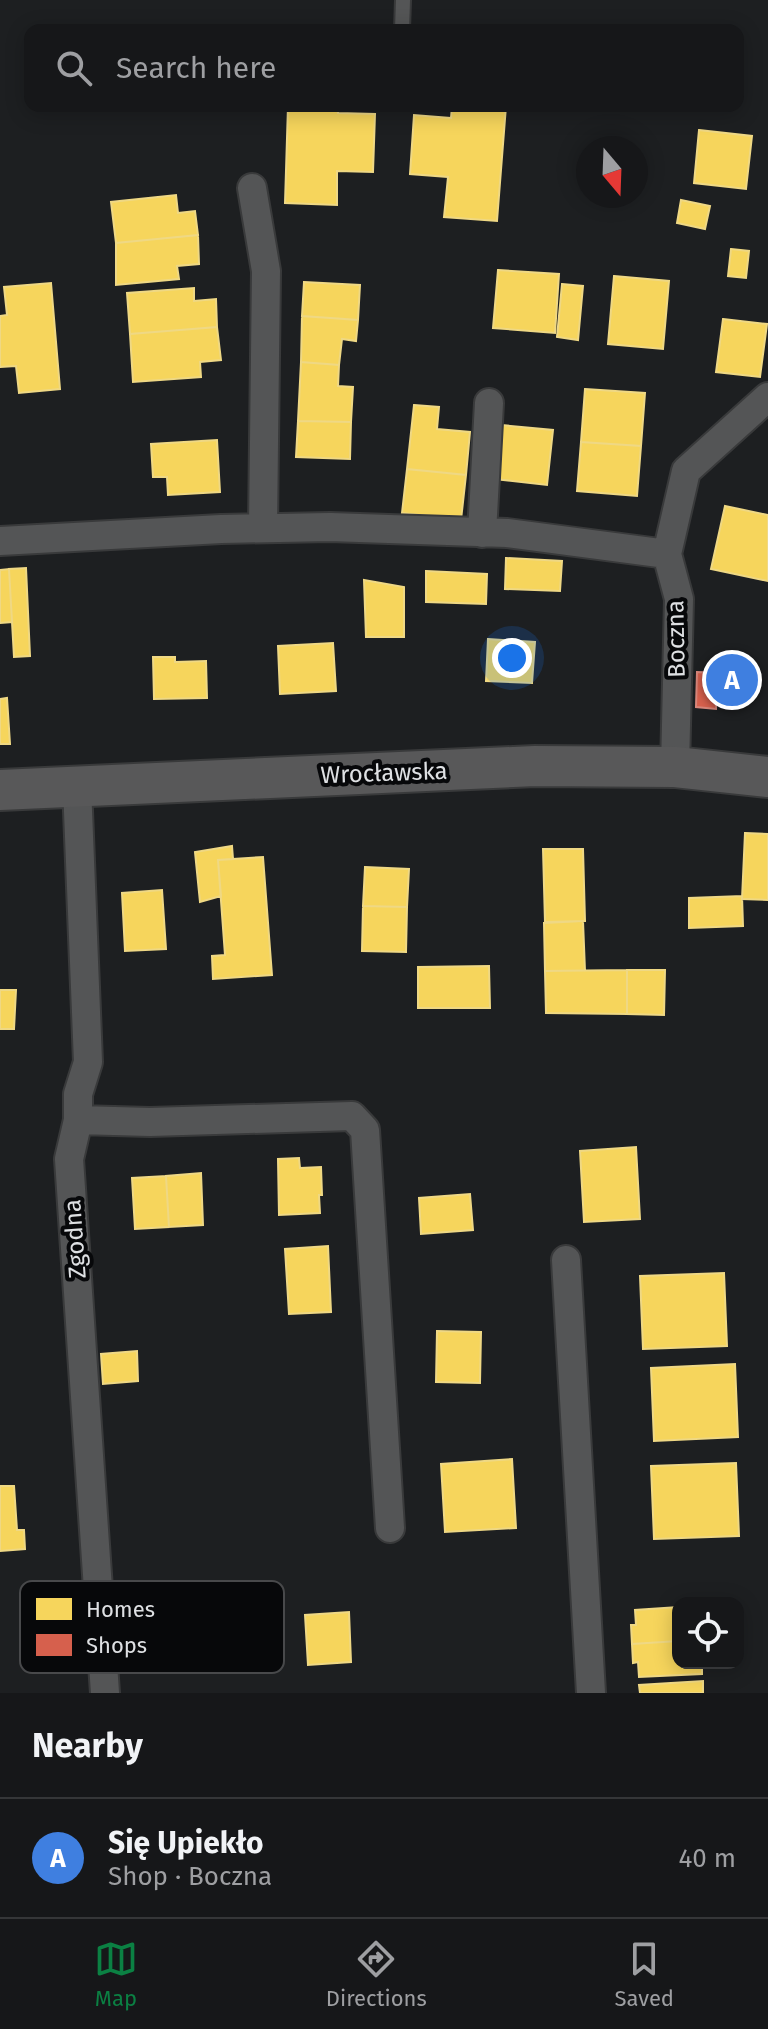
<!DOCTYPE html>
<meta charset="utf-8">
<style>
body{margin:0;font-family:"Fira Sans",sans-serif;background:#1f2022;color:#f1f3f6}
.controls{position:absolute;right:24px;bottom:24px;display:grid;overflow:hidden;border-radius:16px;box-shadow:0 4px 20px #0003}
.controls button{width:72px;height:72px;display:grid;place-items:center;padding:0;border:0;border-bottom:2px solid #353638;background:#161719;color:#f1f3f6;font:40px sans-serif}
.compass{position:absolute;left:576px;top:136px;width:72px;height:72px;border-radius:50%;background:#161719;box-shadow:0 4px 20px #0003;rotate:161deg}
.you{position:absolute;left:512px;top:658px;width:28px;height:28px;margin:-20px;border:6px solid #fff;border-radius:50%;background:#1a73e8;box-shadow:0 0 0 12px #1a73e833}
.badge{display:grid;place-items:center;width:52px;height:52px;border-radius:50%;background:#0b8043;color:#fff;font-size:26px;font-weight:700}
.pin{position:absolute;translate:-50% -50%;border:4px solid #fff;box-shadow:0 2px 8px #0006}
.list{margin:0;padding:0;list-style:none}
h2{display:flex;justify-content:space-between;align-items:center;height:104px;margin:0;padding:0 32px;font-size:34px}
h2 small{font-size:26px;font-weight:400;color:#9e9fa2}
.list li{display:grid;grid-template-columns:52px 1fr auto;gap:24px;align-items:center;box-sizing:border-box;height:120px;padding:0 32px;border-top:2px solid #353638}
.list b{display:block;font-size:30px;white-space:nowrap}
.list p{margin:0;font-size:26px;white-space:nowrap;color:#9e9fa2}
.list em{font-size:26px;font-style:normal;color:#9e9fa2}
.icon{flex:none;width:44px;height:44px;fill:none;stroke:currentColor;stroke-width:2;stroke-linecap:round;stroke-linejoin:round}
.map{position:relative;flex:none;width:768px;height:1693px;overflow:hidden}
.search{position:absolute;background:#161719;box-shadow:0 4px 20px #0003;left:24px;right:24px;top:24px;height:88px;display:flex;align-items:center;gap:20px;box-sizing:border-box;padding:0 28px;border-radius:16px;color:#9e9fa2;font-size:30px}
.sheet{height:224px;background:#161719}
nav{display:flex;justify-content:space-around;align-items:center;box-sizing:border-box;height:112px;border-top:2px solid #353638;background:#161719;font-size:22px;color:#9e9fa2}
nav a{display:grid;justify-items:center;gap:4px}
nav .on{color:#0b8043}
.map>svg:first-child{display:block}
</style>
<div class="map">
<svg width="768" height="1693" viewBox="0 0 768 1693">
<rect width="100%" height="100%" fill="#1d1f21"/>
<path fill="#f6d55c" stroke="#efd884" stroke-width="2" d="M288 106H338V113L375 114 373 172 337 171V205L285 203Z
M452 106H506L497 221 444 217 448 177 410 174 414 115 451 118Z
M699 130 752 136 746 189 694 183Z
M176 195 178 213 195 211 198 235 116 243 111 202Z
M681 200 710 206 705 229 677 223Z
M198 235 199 264 177 266 179 279 116 285V243Z
M731 249 749 251 746 278 728 276Z
M498 270 559 274 555 333 493 328Z
M614 276 669 281 663 349 608 344Z
M304 282 360 285 358 320 302 316Z
M51 283 60 389 19 393 16 366 0 367V316L7 315 4 287Z
M562 284 583 286 578 340 557 337Z
M194 288V301L216 299 217 327 130 334 127 293Z
M302 316 358 320 356 341 342 339 339 365 301 362Z
M723 319 767 324 760 377 716 372Z
M217 327 221 360 200 362 201 377 133 382 130 334Z
M301 362 339 365 338 386 353 387 351 422 298 421Z
M585 389 645 393 641 446 581 442Z
M414 405 439 407 437 429 470 432 466 475 407 469Z
M298 421 351 422 350 459 296 457Z
M501 425 553 430 547 485 495 479Z
M217 440 220 492 168 495 167 477H153L151 444Z
M581 442 641 446 637 496 577 491Z
M407 469 466 475 461 520 402 513Z
M725 506 768 515V581L711 569Z
M506 558 562 561 560 591 505 589Z
M26 568 30 656 14 657 9 569Z
M9 569 12 622 0 623V570Z
M426 571 487 574 486 604 426 602Z
M364 580 404 587V637H366Z
M488 639 535 642 532 683 486 681Z
M333 643 336 691 280 694 278 646Z
M153 657H175V662L206 661 207 698 154 699Z
M7 698 10 744H0V699Z
M745 833 768 834V900L742 899Z
M232 846 233 859 218 860 221 896 200 902 195 852Z
M543 849H583L585 921 545 922Z
M263 857 272 975 213 979 212 956 225 955 218 860Z
M365 867 409 869 407 907 363 906Z
M162 890 166 949 125 951 122 893Z
M742 896 743 926 689 928V898Z
M363 906 407 907 406 952 362 951Z
M583 921 585 971H545L544 923Z
M489 966 490 1008H418V967Z
M627 970H665L664 1015 627 1014Z
M627 970V1014L546 1013 545 971Z
M0 990H16L14 1029H0Z
M636 1147 640 1219 584 1222 580 1151Z
M299 1158 300 1168 321 1167 322 1195H319L320 1213 279 1215 278 1159Z
M201 1173 203 1225 169 1227 166 1176Z
M166 1176 169 1227 135 1229 132 1178Z
M470 1194 473 1230 421 1234 419 1198Z
M328 1246 331 1312 289 1314 285 1249Z
M724 1273 727 1346 643 1349 640 1276Z
M437 1331 481 1332 480 1383 436 1382Z
M137 1351 138 1381 103 1384 101 1354Z
M735 1364 738 1437 654 1441 651 1368Z
M512 1459 516 1528 445 1532 441 1464Z
M736 1463 739 1536 654 1539 651 1466Z
M0 1486H14L17 1530H24L25 1549 0 1551Z
M678 1607V1641L632 1644 631 1625H636L635 1610Z
M349 1612 351 1662 308 1665 305 1615Z
M678 1641V1663H702V1674L639 1677 638 1662 633 1663 632 1644Z
M703 1681V1693H640L639 1685Z"/>
<path fill="#d6604d" stroke="#d8867a" stroke-width="2" d="M697 672 748 674 747 688 717 687 716 709 696 707Z"/>
<g fill="none" stroke-linecap="round" stroke-linejoin="round">
<g stroke="#393a3b" stroke-width="18">
<path id="lane" d="M402 30 403 0"/>
</g>
<g stroke="#393a3b" stroke-width="32">
<path id="street" d="M252 188 266 271 263 528
M482 533 489 403
M0 541 221 529 330 527 507 533 667 554 679 599 675 767
M667 554 686 471 768 397
M77 786 88 1062 78 1094V1120L69 1159 105 1693
M78 1120 150 1122 352 1116 365 1130 390 1528
M566 1260 591 1693"/>
</g>
<g stroke="#393a3b" stroke-width="44">
<path id="secondary" d="M0 790 535 766 675 767 768 777"/>
</g>
<use href="#lane" stroke="#545556" stroke-width="14"/>
<use href="#street" stroke="#545556" stroke-width="28"/>
<use href="#secondary" stroke="#585859" stroke-width="40"/>
</g>
<g text-anchor="middle" stroke-width="8" stroke-linejoin="round" paint-order="stroke">
<g font-size="24" fill="#dee0e3" stroke="#07080a">
<text transform="translate(676 639) rotate(-91)" y="8">Boczna</text>
<text transform="translate(384 773) rotate(-2)" y="8">Wrocławska</text>
<text transform="translate(75 1239) rotate(-94)" y="8">Zgodna</text>
</g>
</g>
<rect x="20" y="1581" width="264" height="92" rx="12" fill="#07080a" stroke="#48494b" stroke-width="2"/>
<rect x="36" y="1598" width="36" height="22" fill="#f6d55c"/>
<rect x="36" y="1634" width="36" height="22" fill="#d6604d"/>
<g font-size="22" fill="#dee0e3">
<text x="86" y="1617">Homes</text>
<text x="86" y="1653">Shops</text>
</g>
</svg>
<div class="controls">
<button><svg class="icon" aria-label="locate" viewBox="0 0 24 24"><circle cx="12" cy="12" r="6"/><path d="M12 2v4M12 18v4M2 12h4M18 12h4"/></svg></button>
</div>
<svg class="compass" viewBox="-18 -18 36 36"><path d="M0-13l5 13h-10z" fill="#e53935"/><path d="M0 13l5-13h-10z" fill="#9e9fa2"/></svg>
<div class="you"></div>
<div class="pin badge" style="left:732px;top:680px;background:#3f7fe0">A</div>
<div class="search"><svg class="icon" aria-label="search" viewBox="0 0 24 24"><circle cx="10" cy="10" r="6"/><path d="M15 15l6 6"/></svg>Search here</div>
</div>
<section class="sheet">
<h2>Nearby<small></small></h2>
<ul class="list">
<li><span class="badge" style="background:#3f7fe0">A</span><div><b>Się Upiekło</b><p>Shop · Boczna</p></div><em>40 m</em></li>
</ul>
</section>
<nav>
<a class="on"><svg class="icon" aria-label="map" viewBox="0 0 24 24"><path d="M3 6l6-2 6 2 6-2v14l-6 2-6-2-6 2zM9 4v14M15 6v14"/></svg>Map</a>
<a><svg class="icon" aria-label="directions" viewBox="0 0 24 24"><path d="M12 3l9 9-9 9-9-9zM9 14v-3h6M13 9l2 2-2 2"/></svg>Directions</a>
<a><svg class="icon" aria-label="saved" viewBox="0 0 24 24"><path d="M7 4h10v16l-5-4-5 4z"/></svg>Saved</a>
</nav>
